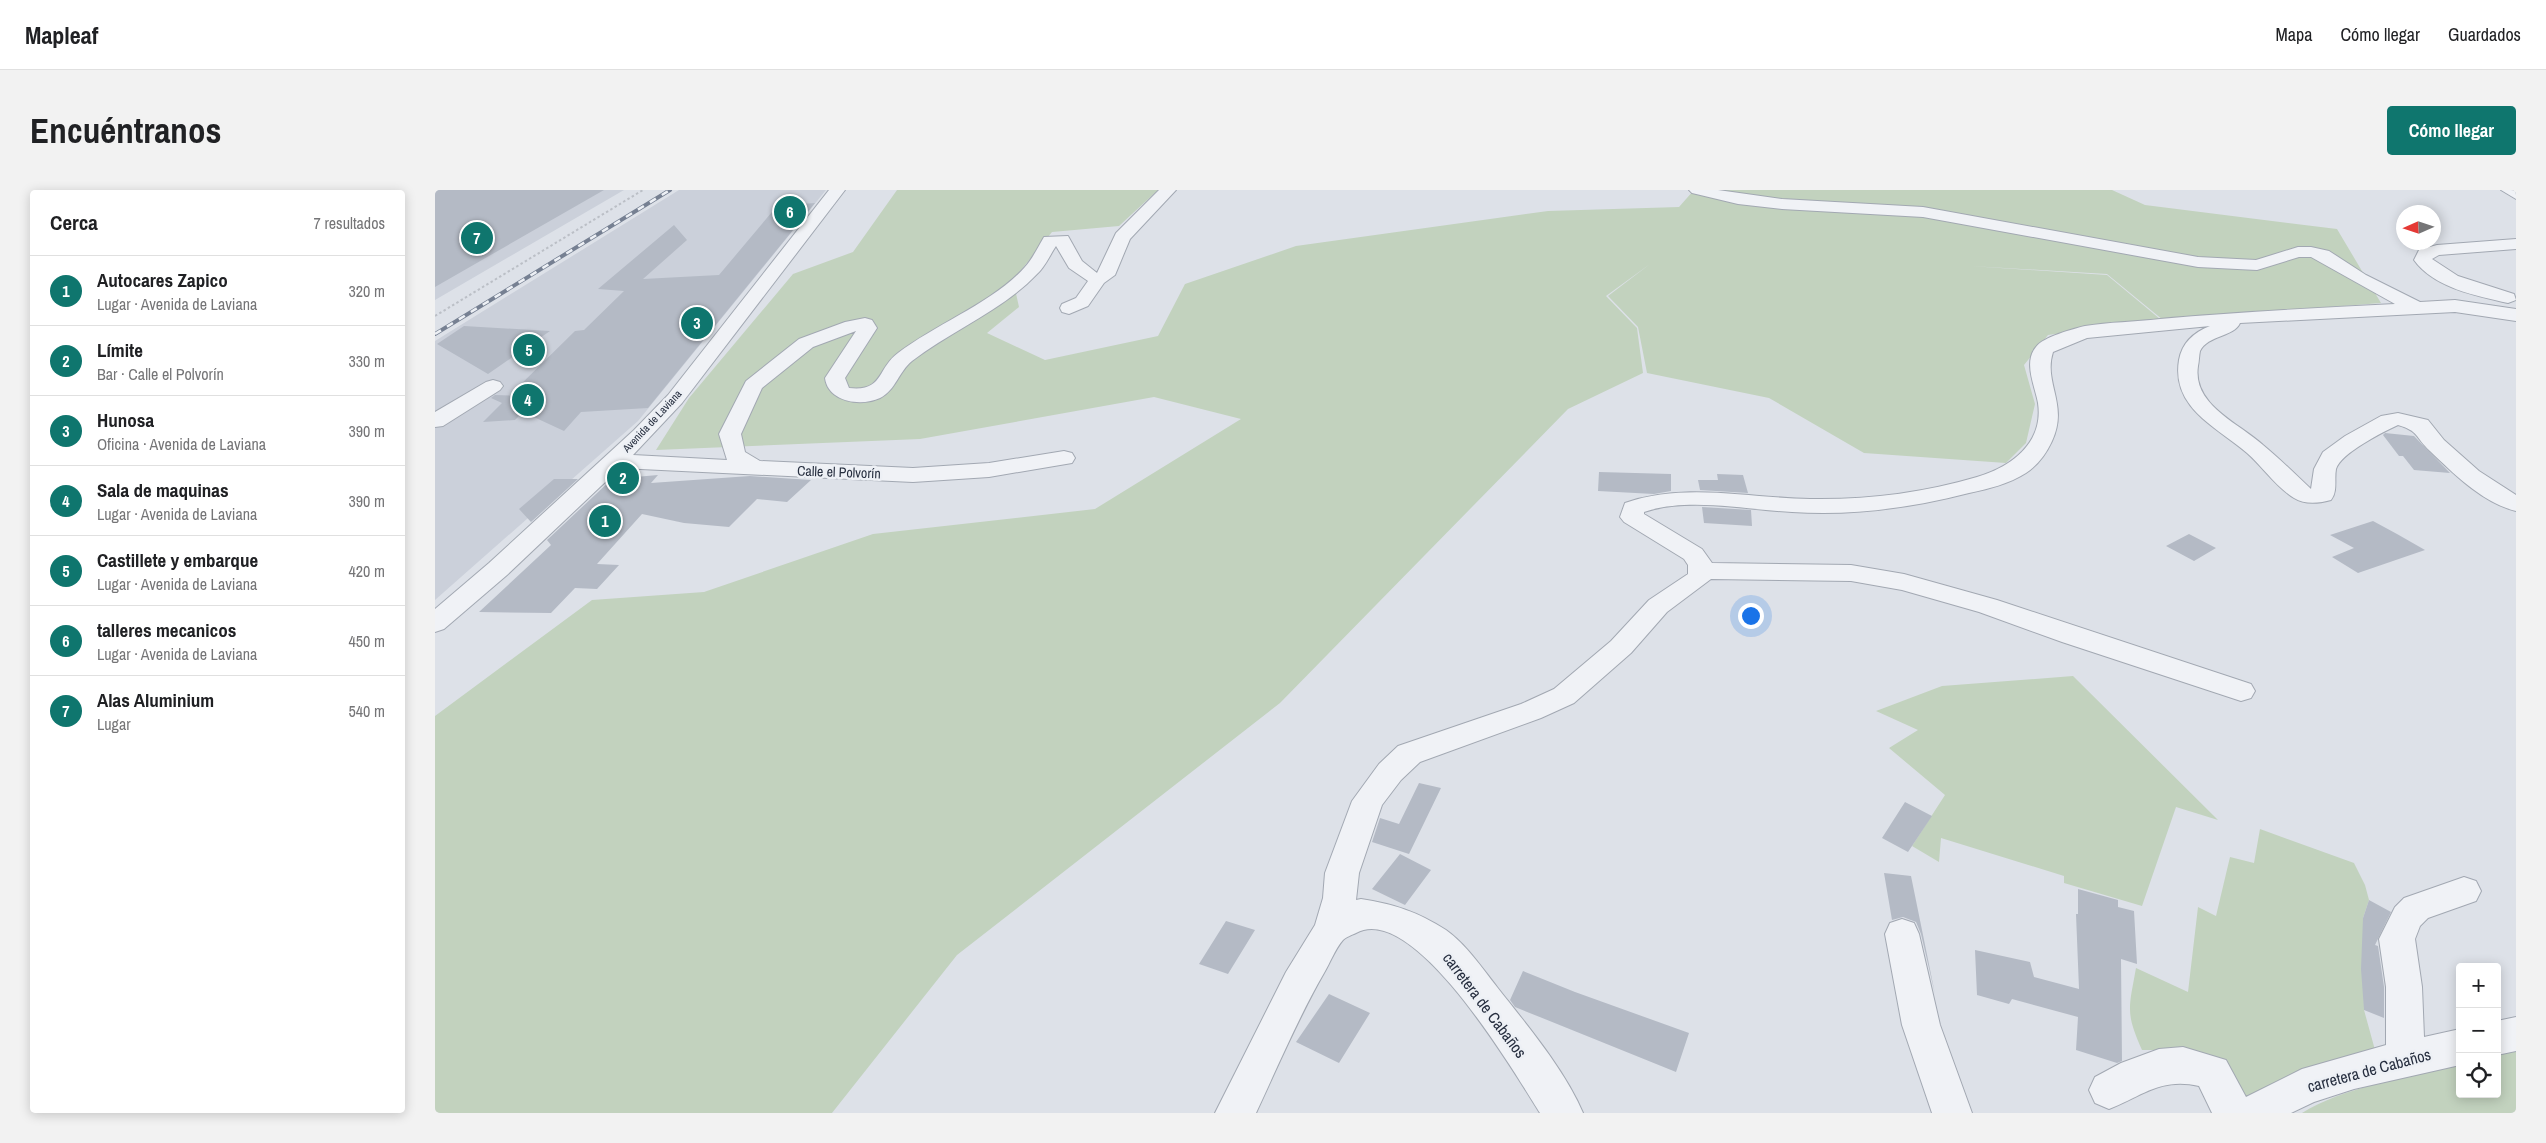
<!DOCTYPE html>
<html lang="es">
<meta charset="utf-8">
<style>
body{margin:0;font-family:"Archivo Narrow",sans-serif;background:#f2f2f2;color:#202124}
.controls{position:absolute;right:15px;bottom:15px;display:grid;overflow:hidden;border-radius:5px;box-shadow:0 2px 12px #0003}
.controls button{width:45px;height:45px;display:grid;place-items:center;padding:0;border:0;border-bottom:1px solid #e0e0e0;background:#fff;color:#202124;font:25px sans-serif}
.compass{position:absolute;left:1961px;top:15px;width:45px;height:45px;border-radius:50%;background:#fff;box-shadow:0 2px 12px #0003;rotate:267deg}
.you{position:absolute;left:1315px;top:425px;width:18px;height:18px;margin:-12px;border:4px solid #fff;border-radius:50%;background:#1a73e8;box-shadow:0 0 0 8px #1a73e833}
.badge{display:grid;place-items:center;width:32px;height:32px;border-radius:50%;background:#0f766e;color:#fff;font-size:16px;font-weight:700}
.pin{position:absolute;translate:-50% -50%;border:2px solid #fff;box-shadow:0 1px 5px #0006}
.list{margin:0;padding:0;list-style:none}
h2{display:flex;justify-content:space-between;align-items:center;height:65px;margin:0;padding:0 20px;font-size:21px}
h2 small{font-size:16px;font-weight:400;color:#757577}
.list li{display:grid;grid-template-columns:32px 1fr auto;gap:15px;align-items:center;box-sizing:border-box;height:70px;padding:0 20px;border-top:1px solid #e0e0e0}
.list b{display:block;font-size:19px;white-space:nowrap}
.list p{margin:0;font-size:16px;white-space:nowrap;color:#757577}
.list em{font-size:16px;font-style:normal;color:#757577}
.icon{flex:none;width:28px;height:28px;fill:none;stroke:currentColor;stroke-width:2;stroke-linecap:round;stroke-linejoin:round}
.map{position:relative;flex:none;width:2081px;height:923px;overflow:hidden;border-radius:5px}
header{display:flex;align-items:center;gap:30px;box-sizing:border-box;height:70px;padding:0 25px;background:#fff;border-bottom:1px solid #e0e0e0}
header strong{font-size:24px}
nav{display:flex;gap:28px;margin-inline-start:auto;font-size:18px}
.intro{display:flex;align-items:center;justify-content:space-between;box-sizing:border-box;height:120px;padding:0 30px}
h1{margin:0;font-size:35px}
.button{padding:12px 22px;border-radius:5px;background:#0f766e;color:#fff;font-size:18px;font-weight:700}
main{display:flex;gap:30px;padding:0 30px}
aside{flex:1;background:#fff;border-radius:5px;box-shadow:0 2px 12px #0003}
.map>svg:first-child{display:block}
</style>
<header>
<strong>Mapleaf</strong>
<nav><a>Mapa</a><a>Cómo llegar</a><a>Guardados</a></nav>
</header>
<div class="intro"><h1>Encuéntranos</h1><a class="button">Cómo llegar</a></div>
<main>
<aside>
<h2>Cerca<small>7 resultados</small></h2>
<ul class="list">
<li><span class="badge">1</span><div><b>Autocares Zapico</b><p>Lugar · Avenida de Laviana</p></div><em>320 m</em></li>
<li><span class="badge">2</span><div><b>Límite</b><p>Bar · Calle el Polvorín</p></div><em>330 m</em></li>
<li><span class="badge">3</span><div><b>Hunosa</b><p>Oficina · Avenida de Laviana</p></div><em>390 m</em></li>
<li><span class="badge">4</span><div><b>Sala de maquinas</b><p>Lugar · Avenida de Laviana</p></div><em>390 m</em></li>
<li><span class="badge">5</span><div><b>Castillete y embarque</b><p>Lugar · Avenida de Laviana</p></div><em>420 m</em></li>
<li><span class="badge">6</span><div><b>talleres mecanicos</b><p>Lugar · Avenida de Laviana</p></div><em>450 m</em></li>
<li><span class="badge">7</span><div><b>Alas Aluminium</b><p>Lugar</p></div><em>540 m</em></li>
</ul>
</aside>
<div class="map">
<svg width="2081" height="923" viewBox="0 0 2081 923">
<rect width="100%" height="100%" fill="#dde1e8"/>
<path fill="#cbd0da" d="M0 0H189L0 110Z
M244 0H391L203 231 0 410V151Z"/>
<path fill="#c2d2be" d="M462 0H723L684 36 617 42 578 90 584 117 552 143 610 170 723 146 750 94 861 56 1113 21 1244 17 1259 0H1677L1710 15 1902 39 1946 113 1728 130 1672 84 1535 76 1672 85 1725 129 1613 145 1589 175 1600 214 1591 253 1571 273 1429 263 1334 208 1212 183 1203 137 1173 106 1215 74 1171 106 1202 138 1208 183 1133 219 845 513 522 765 397 923H0V526L157 410 269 402 438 344 660 319 806 229 719 207 485 249 221 260 254 208 358 84 418 62Z
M1638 486 1783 630 1741 617 1707 716 1629 693V686L1506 648 1504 672 1477 656 1510 605 1454 558 1483 540 1441 521 1507 496Z
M1825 639 1919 673 1930 695 1934 710 1928 728 1929 820 1940 860 1803 921 1735 860H1707C1690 822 1694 818 1701 778L1753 802 1763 717 1781 726 1795 667 1819 673Z
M2081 861V923H1867C1906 898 1979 885 2025 874V904H2062V865Z"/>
<path fill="#b4bac5" d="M0 0H169L0 97Z
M380 13 213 218 146 222 129 241 88 222 80 230 48 232 67 213 56 208 60 205 91 206 80 200 140 141 149 140 189 101 163 99 239 35 252 50 208 89 284 85 342 16Z
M29 136 115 141 53 184 2 154Z
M1950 243 1979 246 2015 283 1979 280 1968 266H1964L1948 245Z
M1164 282 1236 284V301L1219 304 1163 301Z
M1282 284 1308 285 1313 303 1265 300 1263 290H1283Z
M223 285 216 293 315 286 376 290 352 312 322 309 294 337 249 333 207 324 162 374 184 375 162 399 140 398 116 423 44 422 116 355 112 350 177 289Z
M119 289H143L96 332 84 319Z
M1267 317 1316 320 1317 336 1269 333Z
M1938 331 1962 344 1990 360 1923 383 1897 367 1919 358 1895 345Z
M1754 344 1781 358 1759 371 1731 356Z
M984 593 1006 598 974 664 937 652 945 628 964 634Z
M1470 612 1497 626 1473 662 1447 648Z
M965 664 996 680 970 715 937 699Z
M1449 683 1476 686 1500 804 1486 744 1481 732 1468 727 1457 730Z
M1643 699 1683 710V717L1699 721 1702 774 1686 769 1687 871 1682 873 1641 860 1643 827 1577 809 1574 814 1542 805 1540 760 1595 772 1599 787 1644 799 1641 724H1643Z
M1934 710 1956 722 1940 755 1943 756 1949 797V828L1929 820 1926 779 1928 728Z
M791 731 820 740 793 784 764 774Z
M1088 781 1140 802 1254 843 1241 882 1080 817 1075 810Z
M894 804 935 823 904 873 861 852Z"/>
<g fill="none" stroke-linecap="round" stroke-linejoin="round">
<g stroke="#a2a8b2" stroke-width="2">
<path id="minor" d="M394 0H410L247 213 198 265 292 270 284 244 311 191 364 149 410 132 430 128 437 130 442 138 410 188 414 198C449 202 442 178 463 163 501 134 559 112 590 77 598 68 603 57 609 47L633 46 647 71 662 83 681 43 724 0H741L695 49 680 85 669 93 653 116 634 124 627 122 625 118 627 114 641 108 653 91 634 78 621 56C615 65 610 77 602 84 567 121 517 140 477 171 464 181 461 200 445 208 426 217 393 212 390 188L421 141 378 157 327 198 306 244 310 262 325 271 478 278 554 273 629 261 637 263 640 268 637 273 554 287 478 292 185 278 72 385 9 439 0 442V419L54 373 199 240 233 205Z
M1254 0H1283L1347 9 1488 17 1763 67 1821 70 1863 57H1876L1894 61 1931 85 1985 112 2020 110 2081 119V131L2020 122 1805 133C1799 147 1773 145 1765 161 1764 165 1764 172 1763 176 1757 215 1804 233 1828 255 1845 269 1860 284 1876 299L1879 279 1888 262 1910 246 1946 226 1963 223 1993 230 2009 250 2044 281 2081 305V321C2048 313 2019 284 1995 261 1980 247 1984 241 1963 235 1948 242 1906 263 1901 279 1899 289 1903 301 1896 310 1885 313 1870 315 1859 308 1841 297 1828 277 1812 263 1782 237 1736 218 1744 170 1747 153 1759 142 1775 136L1652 148 1618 162C1608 193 1634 214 1617 251 1611 264 1603 275 1591 283 1574 294 1553 299 1534 303 1476 318 1417 326 1357 322 1312 320 1253 307 1209 322V324L1267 359 1277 373 1416 375 1469 384 1562 410 1816 494 1820 501 1816 508 1806 511 1627 452 1544 422 1467 400 1416 391 1276 389 1232 422 1196 463 1139 513 1106 528 985 572 966 590 947 615 924 683 921 710 926 709C959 714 983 722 1011 740 1031 754 1047 778 1062 797 1091 834 1130 880 1148 923H1105C1079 882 979 711 921 743 917 745 911 747 908 750 900 759 895 773 889 783 863 828 843 876 821 923H780L851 782 880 735 888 708 890 683 917 611 944 574 963 556 1086 514 1119 499 1176 451 1214 410 1253 384V375L1249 369 1189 332 1185 327 1190 313C1250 292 1313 308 1375 309 1431 310 1488 303 1542 287 1576 277 1609 253 1603 213 1600 196 1588 172 1601 157 1608 147 1638 139 1650 136 1674 132 1700 132 1725 129 1803 122 1881 118 1960 114L1876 67H1864L1822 80 1763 77 1488 27 1347 19 1303 14 1257 3Z
M2066 0H2081V9Z
M2081 49V59L2004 65 1997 69 2023 86 2079 104 2081 110 2073 113C2042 106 1999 98 1979 70L1984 60 2002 55Z
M58 190 65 192 68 196 65 200 8 236 0 237V222L51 192Z
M2029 687 2041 691 2046 701 2041 711 1993 728 1985 736 1980 749 1987 797 1989 847 2025 839V875L1919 899 1879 912 1856 923H1777L1764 896C1726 887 1707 906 1674 919L1660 913 1654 900 1660 887 1686 873 1724 859 1748 857 1791 870 1811 907 1867 879 1951 855V797L1944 749 1960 717 1969 708Z
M1467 729 1479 733 1484 744 1505 835 1537 923H1497L1467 835 1450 744 1455 733Z
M2081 827V861L2062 865V831Z"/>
</g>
<path stroke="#bbbfc6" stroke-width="2" stroke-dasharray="2.5 2.5" stroke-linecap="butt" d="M0 126 208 0"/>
<use href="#minor" fill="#f0f2f6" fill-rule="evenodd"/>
<g stroke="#768092" stroke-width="4">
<path id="rail" d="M0 144 235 0"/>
</g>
<use href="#rail" stroke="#edf0f5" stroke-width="2.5" stroke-dasharray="7" stroke-linecap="butt"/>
</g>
<g text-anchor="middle" stroke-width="5" stroke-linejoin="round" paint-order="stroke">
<g font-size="11" fill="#262e3f" stroke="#edf0f5">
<text transform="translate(217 231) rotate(-47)" y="4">Avenida de Laviana</text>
</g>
<g font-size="14" fill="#262e3f" stroke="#edf0f5">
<text transform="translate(404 282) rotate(2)" y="5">Calle el Polvorín</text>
</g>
<g font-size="16" fill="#262e3f" stroke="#edf0f5">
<text transform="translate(1050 815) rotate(53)" y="6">carretera de Cabaños</text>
<text transform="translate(1934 880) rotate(-15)" y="6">carretera de Cabaños</text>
</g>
</g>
</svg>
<div class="controls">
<button>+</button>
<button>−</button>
<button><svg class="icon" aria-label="locate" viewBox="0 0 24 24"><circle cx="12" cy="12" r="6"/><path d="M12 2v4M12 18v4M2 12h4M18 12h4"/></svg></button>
</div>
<svg class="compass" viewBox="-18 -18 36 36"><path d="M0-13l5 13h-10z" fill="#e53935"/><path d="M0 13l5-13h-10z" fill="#757577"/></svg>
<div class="you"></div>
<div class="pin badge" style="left:170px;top:331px">1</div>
<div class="pin badge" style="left:188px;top:288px">2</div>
<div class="pin badge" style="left:262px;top:133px">3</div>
<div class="pin badge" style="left:93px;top:210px">4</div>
<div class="pin badge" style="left:94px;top:160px">5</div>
<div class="pin badge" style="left:355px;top:22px">6</div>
<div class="pin badge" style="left:42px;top:48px">7</div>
</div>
</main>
